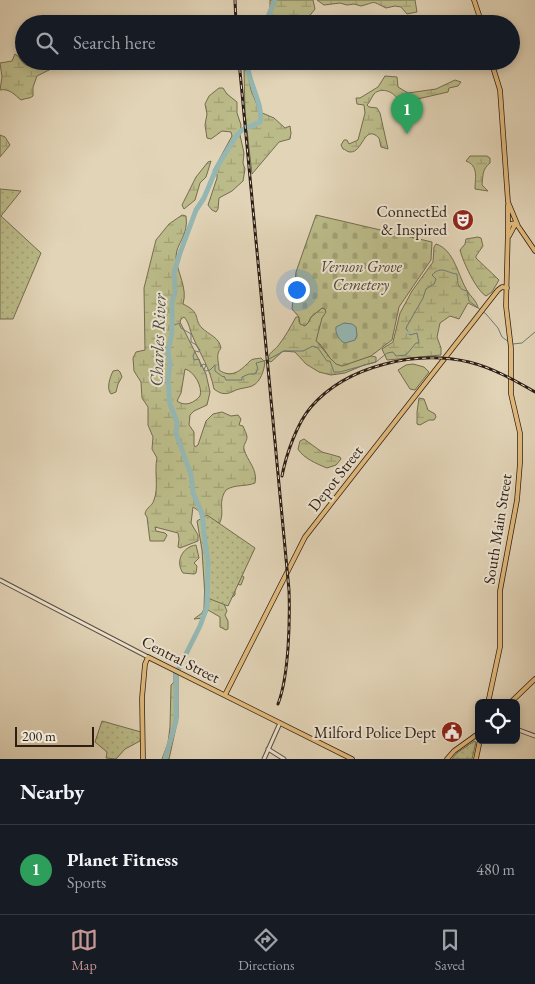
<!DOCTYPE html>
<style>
body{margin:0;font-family:"EB Garamond",serif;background:#242831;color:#f1f3f6}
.controls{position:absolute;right:15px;bottom:15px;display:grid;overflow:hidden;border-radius:8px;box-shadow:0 2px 8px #0003}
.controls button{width:45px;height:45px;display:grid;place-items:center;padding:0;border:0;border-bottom:1px solid #363941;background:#171b24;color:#f1f3f6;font:25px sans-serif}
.scale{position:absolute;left:15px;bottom:12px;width:79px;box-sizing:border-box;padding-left:5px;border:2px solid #2d1e15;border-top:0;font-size:14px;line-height:18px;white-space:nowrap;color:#2d1e15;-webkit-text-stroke:4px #ece3d0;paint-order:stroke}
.you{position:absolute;left:296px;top:289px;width:18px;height:18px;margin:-12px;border:4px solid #fff;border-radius:50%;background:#1a73e8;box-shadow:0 0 0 8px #1a73e833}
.badge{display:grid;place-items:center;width:32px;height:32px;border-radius:50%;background:#c59692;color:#fff;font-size:16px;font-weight:700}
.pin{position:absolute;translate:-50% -41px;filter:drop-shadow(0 1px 2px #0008)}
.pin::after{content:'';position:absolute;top:26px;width:18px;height:15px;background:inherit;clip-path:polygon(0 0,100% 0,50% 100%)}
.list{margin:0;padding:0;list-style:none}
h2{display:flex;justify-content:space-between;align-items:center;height:65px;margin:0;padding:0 20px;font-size:21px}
h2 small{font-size:16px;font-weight:400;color:#9ea1a6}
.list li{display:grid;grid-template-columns:32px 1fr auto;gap:15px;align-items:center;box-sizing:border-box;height:90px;padding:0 20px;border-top:1px solid #363941}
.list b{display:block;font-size:19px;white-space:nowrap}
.list p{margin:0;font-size:16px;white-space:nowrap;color:#9ea1a6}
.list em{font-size:16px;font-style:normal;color:#9ea1a6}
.icon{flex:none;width:28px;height:28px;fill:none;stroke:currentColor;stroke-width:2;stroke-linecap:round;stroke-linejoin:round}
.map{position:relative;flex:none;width:535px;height:759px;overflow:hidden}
.search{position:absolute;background:#171b24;box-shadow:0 2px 8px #0003;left:15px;right:15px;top:15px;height:55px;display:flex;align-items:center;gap:12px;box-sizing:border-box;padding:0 18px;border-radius:28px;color:#9ea1a6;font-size:19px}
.sheet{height:155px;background:#171b24}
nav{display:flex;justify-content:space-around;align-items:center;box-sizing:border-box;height:70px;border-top:1px solid #363941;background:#171b24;font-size:14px;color:#9ea1a6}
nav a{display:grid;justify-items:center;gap:2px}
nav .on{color:#c59692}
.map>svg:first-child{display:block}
</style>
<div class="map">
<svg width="535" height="759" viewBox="0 0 535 759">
<defs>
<pattern id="wetland-marsh" width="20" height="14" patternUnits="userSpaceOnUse" patternTransform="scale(1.25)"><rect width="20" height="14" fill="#bbbb89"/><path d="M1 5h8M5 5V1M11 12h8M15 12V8" fill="none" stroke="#a1a075"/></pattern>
<pattern id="cemetery-stones" width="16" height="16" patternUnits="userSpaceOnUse" patternTransform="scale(1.25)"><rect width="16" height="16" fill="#bbbb89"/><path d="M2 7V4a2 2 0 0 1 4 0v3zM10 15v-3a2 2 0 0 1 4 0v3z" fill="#a1a075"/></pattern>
<pattern id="park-dots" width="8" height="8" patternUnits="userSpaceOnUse" patternTransform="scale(1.25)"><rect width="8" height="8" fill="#bbbb89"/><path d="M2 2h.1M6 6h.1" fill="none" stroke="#a1a075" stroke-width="1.8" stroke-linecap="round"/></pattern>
</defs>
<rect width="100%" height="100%" fill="#e2d4b7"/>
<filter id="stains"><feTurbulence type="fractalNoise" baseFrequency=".004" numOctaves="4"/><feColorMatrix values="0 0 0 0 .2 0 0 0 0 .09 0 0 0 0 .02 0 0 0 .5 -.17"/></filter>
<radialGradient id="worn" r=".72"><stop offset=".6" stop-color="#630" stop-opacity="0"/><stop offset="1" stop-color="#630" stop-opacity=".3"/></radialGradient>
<path fill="#bbbb89" stroke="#746c4f" d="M413 364 424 367 429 372 415 390 410 389 398 370 406 365Z"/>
<path fill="url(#wetland-marsh)" stroke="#746c4f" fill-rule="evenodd" d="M270 0H313L315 9 303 24H263L270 11Z
M317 0H415L417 12 407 14 401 7 395 6 386 8C370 0 377 2 361 6L354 4 347 5 340 3 324 5Z
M15 54C20 56 21 63 26 65 33 69 48 67 53 61H58L51 69 37 76 33 87V96C30 99 25 98 21 100 15 95 9 88 0 90L2 77 0 63 12 61Z
M276 61H318C304 66 290 66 276 61Z
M244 70H247L251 90 260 112 274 118 285 128 290 126 291 133 290 139 279 142 252 174 245 113Z
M385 76 397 77 398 87 408 93 436 89 455 80 461 82 458 86 449 88 448 92 413 100 397 98C392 91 381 87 374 94 371 98 370 102 367 105L369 107 377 108 380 113 388 149 381 147 379 138C364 123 363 153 350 152 347 152 345 149 343 149L341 145 344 140H347L349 144 358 140 365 113 364 105 357 104 356 98H360L378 87Z
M219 88H223L227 94 237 102V113L241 125 240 135 244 153 243 163 245 169 243 181 232 191 219 198 218 209 216 212 212 210 208 205 217 178V174L213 171 232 136 231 132 222 131 211 139 207 138 205 125 207 114 205 104 209 96Z
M0 135 5 137 10 145 0 157Z
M470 156H487L490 158V163C482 169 483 176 482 185L488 191 475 189C475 178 479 166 466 161Z
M211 161 206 177 200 183 195 200 184 209 182 205 196 177 208 162Z
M182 215 186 216C189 236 176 243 176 257 177 273 188 288 183 304 202 313 193 319 202 328 209 335 219 337 221 348 215 355 219 361 219 370 232 379 241 370 249 362 252 358 257 359 261 358L265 362C264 370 261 382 252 386 247 388 241 388 236 390 228 394 223 396 214 389 210 368 200 354 192 335 189 328 189 322 184 317L181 319 180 322 206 374 210 392 207 405 194 411 190 415 189 425 194 432V445L195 447 198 445 206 421 213 414 222 412 231 416 238 415 241 419 239 425 243 426C244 429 247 434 247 437 247 442 243 444 244 449 247 461 258 469 255 483 245 487 235 484 226 490 216 504 228 515 216 528L241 575 244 577 241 585 236 584 235 586V595L224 604 227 611 225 615 228 621V629L226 630 220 627V617L208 610 204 618 194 619 202 613 204 609 205 575 201 517 199 511 193 507 191 523 198 535V541L180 548 178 547 179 539 178 533 155 527 156 531 165 533 167 535 164 541H150L147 517 145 514C146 507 152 507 154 500 159 487 154 472 157 458L152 449 153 437 148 425V407L142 398 141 382 134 371 133 358 136 352 145 350 144 288 156 240 169 224ZM185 369C194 371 203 387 200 396 194 403 185 407 177 401L181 393Z
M478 237 481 238 483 246 476 256V258L499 280 492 292 486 296C476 290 463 262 460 250L465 244 466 239Z
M436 244C455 250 458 277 468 292 471 297 477 301 478 308L468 303 459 319 450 316 440 323 437 337 441 348V355L387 360 382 349 393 342 400 313 412 291 433 262 434 247Z
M322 308 325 309 326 312 318 343 330 358 343 365 371 356 376 357V362L364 365 345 373 331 375 319 372 306 364 295 352 283 351 271 362 269 361 268 359C269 352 274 351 278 346 285 337 291 326 296 317H299V322L308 323 311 317Z
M118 370 120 372 122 377 118 384 116 392 111 394C106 389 110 377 113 371Z
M419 398 424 399 428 410 435 414 436 417 434 420H429L420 425 417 424V412Z
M304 439 322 452 340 457 341 459 336 465 327 468C317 464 303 458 298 449L300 441Z
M196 545 199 558 194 563 197 566 196 573 194 574 183 573C175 562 182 547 196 545Z
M174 672 178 675V718L169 759H162L168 743 170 727 171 685 174 682Z"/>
<path fill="url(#cemetery-stones)" stroke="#746c4f" d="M316 215 432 242 431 260 399 307 392 340 371 356 342 366 336 364 330 358 321 345 316 341 322 318 326 312 325 309 322 308 311 317 308 323 305 326 300 324 299 317 292 309 296 272Z"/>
<path fill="url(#park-dots)" stroke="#746c4f" d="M0 189 21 191 1 216 41 253 13 319H0Z
M207 515 255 548 228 606 205 597 202 550 197 521Z
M102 721 141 732 140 741 125 749 116 759 106 758 107 752 95 742Z
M474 741 476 742 472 759H452L457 753Z"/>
<path fill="#95b7b3" stroke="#6b7a74" d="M344 323 352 324 356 327 357 335 355 340 345 343C339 341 335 333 336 327Z"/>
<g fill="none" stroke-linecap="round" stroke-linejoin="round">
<path stroke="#6b7a74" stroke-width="1" d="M173 322 175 325 179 323 181 328 191 334V342L195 344 200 350 199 352 195 351 193 356 194 360 199 359 201 367 203 364 206 365 204 370 206 371 210 370 215 365V371L223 377 224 376 226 380H242V377L249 374H255L258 369 256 363 267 360 284 351H303L313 346 318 348 327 361H330L334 372H340L376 362 387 353 393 352 396 356 406 355 416 343H419L417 333 410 335 408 333
M409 332 406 329 407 326 423 298 426 289 434 284 436 279 432 275C441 265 447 273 457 274 458 284 457 289 467 291L469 301 486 314 498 328 502 337 509 342
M513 344 522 343 535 332"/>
<path stroke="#95b7b3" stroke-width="2.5" d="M408 333 409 332"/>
<path stroke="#95b7b3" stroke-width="5" d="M265 24 275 0
M179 668 200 626 207 607 208 561 206 550 202 514 193 493 191 475 176 433 177 422 170 404 168 379 170 364 168 351 172 332V302L175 292 174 273 180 253 196 210 204 198 217 167 236 136 242 130 260 122C264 104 247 81 247 61
M165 759 176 721V674"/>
<g stroke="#5a4c3e" stroke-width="5">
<path id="minor" d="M0 580 148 657
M516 729 535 736
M268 749 284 759
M264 759 280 723"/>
</g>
<g stroke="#2d1e15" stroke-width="5.5">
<path id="major" d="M474 0 482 24
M491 61 500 90 508 202 518 226 535 251
M508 205V228
M509 236 516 223
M225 695 305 537 498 290 502 287 507 288
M488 703 500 647V591L517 500 520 463V433L511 394V348L506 306 508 229 510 224 516 223
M510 703 535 679
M143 759 142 698 145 664 148 657 352 759
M447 759 454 751 479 733
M476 759 480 740"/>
</g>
<use href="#minor" stroke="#ece3d0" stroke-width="3"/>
<use href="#major" stroke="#e1ba7c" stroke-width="4"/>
<g stroke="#2d1e15" stroke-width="3">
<path id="rail" d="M235 0 236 24
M239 61 289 590C290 620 289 676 278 704
M282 476C286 455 297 423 311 407 347 365 417 350 469 362 493 368 514 380 535 392"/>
</g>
<use href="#rail" stroke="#ece3d0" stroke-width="1" stroke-dasharray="4" stroke-linecap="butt"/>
</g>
<defs>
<g id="theatre-disc" transform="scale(1.125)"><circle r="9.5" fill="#8f2418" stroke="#ece3d0"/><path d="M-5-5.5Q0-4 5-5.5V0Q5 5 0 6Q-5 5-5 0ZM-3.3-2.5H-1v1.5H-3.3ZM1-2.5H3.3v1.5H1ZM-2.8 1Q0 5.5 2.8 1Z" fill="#fff"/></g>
<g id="civic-disc" transform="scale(1.125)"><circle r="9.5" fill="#8f2418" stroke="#ece3d0"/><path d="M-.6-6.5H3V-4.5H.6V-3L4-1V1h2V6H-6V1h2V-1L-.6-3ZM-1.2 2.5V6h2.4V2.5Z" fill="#fff"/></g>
</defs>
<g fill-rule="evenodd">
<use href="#theatre-disc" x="463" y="220"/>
<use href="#civic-disc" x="452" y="732"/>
</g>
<g text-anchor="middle" stroke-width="4" stroke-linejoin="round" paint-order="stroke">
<g font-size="16" fill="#2d1e15" stroke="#ece3d0" text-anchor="end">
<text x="447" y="217">ConnectEd<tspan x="447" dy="18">&amp; Inspired</tspan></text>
<text x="436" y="738">Milford Police Dept</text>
</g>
<g font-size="16" font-style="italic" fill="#504532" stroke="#ece3d0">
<text x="361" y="272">Vernon Grove<tspan x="361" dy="18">Cemetery</tspan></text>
</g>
<g font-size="16" fill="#2d1e15" stroke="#ece3d0">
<text transform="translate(335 478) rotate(-52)" y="6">Depot Street</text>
<text transform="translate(497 529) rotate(-81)" y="6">South Main Street</text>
<text transform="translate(181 659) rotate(27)" y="6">Central Street</text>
</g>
<g font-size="18" font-style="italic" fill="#4c4c44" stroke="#ece3d0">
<text transform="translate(158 340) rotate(-88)" y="6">Charles River</text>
</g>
</g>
<rect width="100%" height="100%" filter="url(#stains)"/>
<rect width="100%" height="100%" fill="url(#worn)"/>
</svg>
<div class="controls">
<button><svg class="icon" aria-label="locate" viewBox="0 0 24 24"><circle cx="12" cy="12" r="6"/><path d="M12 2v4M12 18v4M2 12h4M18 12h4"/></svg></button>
</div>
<div class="scale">200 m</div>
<div class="you"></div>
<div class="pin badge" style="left:407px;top:134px;background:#2e9e5b">1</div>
<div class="search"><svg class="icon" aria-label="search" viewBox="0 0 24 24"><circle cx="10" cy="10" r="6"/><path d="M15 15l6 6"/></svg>Search here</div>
</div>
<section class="sheet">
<h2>Nearby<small></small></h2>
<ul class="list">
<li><span class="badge" style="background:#2e9e5b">1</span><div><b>Planet Fitness</b><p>Sports</p></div><em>480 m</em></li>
</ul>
</section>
<nav>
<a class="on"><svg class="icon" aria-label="map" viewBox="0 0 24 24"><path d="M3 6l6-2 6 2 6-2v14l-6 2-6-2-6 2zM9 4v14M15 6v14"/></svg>Map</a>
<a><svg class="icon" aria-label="directions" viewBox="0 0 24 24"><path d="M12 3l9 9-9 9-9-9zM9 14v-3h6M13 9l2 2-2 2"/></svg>Directions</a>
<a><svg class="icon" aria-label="saved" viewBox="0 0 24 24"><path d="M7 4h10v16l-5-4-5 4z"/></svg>Saved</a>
</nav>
